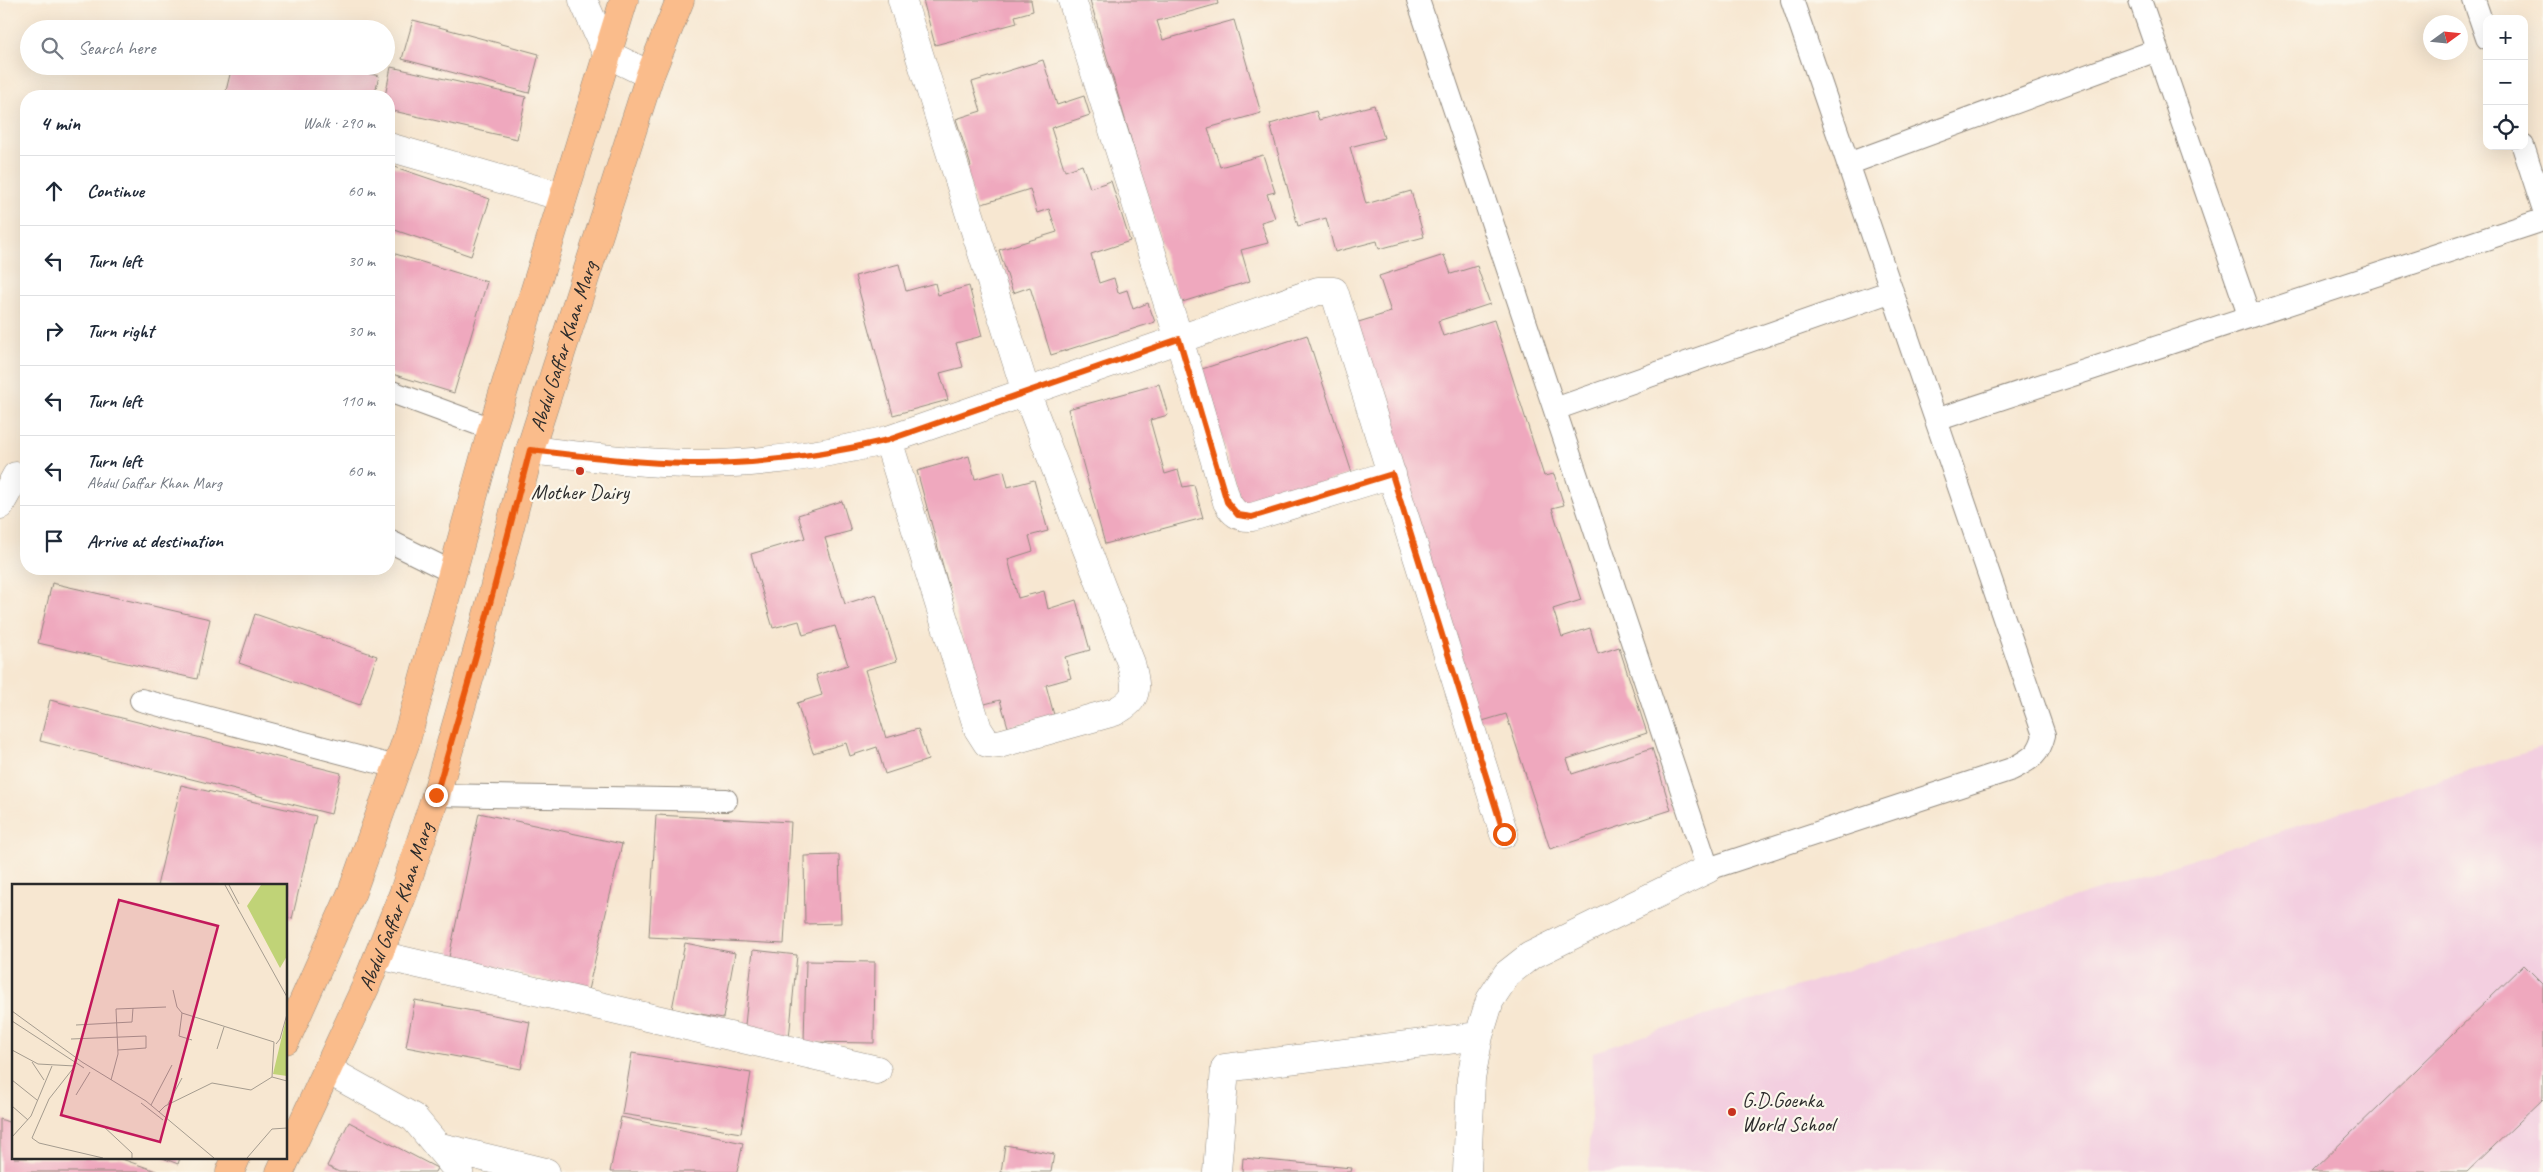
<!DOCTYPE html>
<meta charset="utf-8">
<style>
body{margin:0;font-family:Caveat,sans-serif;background:#f2f2f3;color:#1f2937}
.controls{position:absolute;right:15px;top:15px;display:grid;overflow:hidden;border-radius:10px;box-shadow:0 5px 20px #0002}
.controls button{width:45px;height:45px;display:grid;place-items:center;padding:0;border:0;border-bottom:1px solid #e0e1e3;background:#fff;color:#1f2937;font:25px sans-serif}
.compass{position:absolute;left:2423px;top:15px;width:45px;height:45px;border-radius:50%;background:#fff;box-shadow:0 5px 20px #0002;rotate:75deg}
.stop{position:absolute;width:15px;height:15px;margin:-11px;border:4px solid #ea580c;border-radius:50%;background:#fff}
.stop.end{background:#ea580c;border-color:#fff;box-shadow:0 1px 5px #0008}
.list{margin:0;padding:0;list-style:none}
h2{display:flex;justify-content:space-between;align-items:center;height:65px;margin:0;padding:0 20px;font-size:21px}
h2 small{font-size:16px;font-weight:400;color:#747a83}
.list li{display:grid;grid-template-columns:32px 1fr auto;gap:15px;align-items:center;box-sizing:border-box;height:70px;padding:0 20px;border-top:1px solid #e0e1e3}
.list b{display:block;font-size:19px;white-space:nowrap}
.list p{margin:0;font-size:16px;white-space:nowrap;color:#747a83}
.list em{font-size:16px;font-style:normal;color:#747a83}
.icon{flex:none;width:28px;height:28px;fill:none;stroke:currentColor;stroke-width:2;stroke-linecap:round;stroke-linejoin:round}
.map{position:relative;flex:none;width:2543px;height:1172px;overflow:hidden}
.search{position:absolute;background:#fff;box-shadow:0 5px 20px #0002;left:20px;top:20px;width:375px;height:55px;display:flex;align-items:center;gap:12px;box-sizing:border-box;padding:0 18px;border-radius:28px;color:#747a83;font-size:19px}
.panel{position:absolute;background:#fff;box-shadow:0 5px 20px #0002;left:20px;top:90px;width:375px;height:485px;border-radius:20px}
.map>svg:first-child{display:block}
</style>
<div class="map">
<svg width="2543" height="1172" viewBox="0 0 2543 1172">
<rect width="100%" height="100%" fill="#fbf7ec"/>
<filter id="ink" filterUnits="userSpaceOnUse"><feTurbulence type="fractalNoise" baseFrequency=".02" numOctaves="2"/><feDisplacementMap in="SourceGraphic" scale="10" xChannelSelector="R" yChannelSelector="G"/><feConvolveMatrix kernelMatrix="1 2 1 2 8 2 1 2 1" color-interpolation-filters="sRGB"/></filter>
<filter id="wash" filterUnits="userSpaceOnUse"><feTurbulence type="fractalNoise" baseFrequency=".0096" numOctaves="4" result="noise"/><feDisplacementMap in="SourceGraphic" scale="20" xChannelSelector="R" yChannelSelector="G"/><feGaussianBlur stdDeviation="1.12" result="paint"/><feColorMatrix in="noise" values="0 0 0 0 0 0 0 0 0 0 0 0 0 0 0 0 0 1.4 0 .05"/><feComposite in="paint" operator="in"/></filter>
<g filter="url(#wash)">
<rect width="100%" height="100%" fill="#f7e7d1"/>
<path fill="#f3cfe0" d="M2543 747V1172H1589L1593 1052Z"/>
<g id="blocks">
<path fill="#efa8be" d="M923 0H1031L1033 11 1015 16 1017 23 935 45Z
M1090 0H1217L1218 4 1157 21 1163 40 1234 20 1261 113 1208 128 1220 167 1263 155 1275 192 1267 194 1275 218 1261 222 1268 243 1241 250 1250 281 1179 303Z
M413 20 539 54 529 93 402 59Z
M1043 60 1057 105 1084 96 1090 115 1051 128 1065 171 1082 165 1090 188 1111 181 1130 241 1091 254 1099 283 1114 278 1118 293 1127 290 1133 309 1148 303 1155 322 1051 355 1030 287 1013 293 999 250 1057 232 1049 209 1037 213 1030 189 976 206 965 168 971 166 956 119 981 111 972 82Z
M232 66H335L379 76 374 96H229L225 95Z
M391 67 526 97 517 139 389 110V96H385Z
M1374 105 1384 138 1350 147 1366 204 1411 191 1424 237 1379 249 1377 241 1335 252 1326 218 1298 226 1270 124 1316 111 1319 120Z
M389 165 490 199 471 256 389 228Z
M389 252 487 282 454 393 389 373Z
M1444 255 1451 274 1477 266 1490 304 1438 321 1443 336 1494 320 1544 476 1554 474 1564 505 1552 508 1581 600 1553 609 1562 637 1590 628 1598 654 1619 647 1647 733 1567 759 1572 774 1652 748 1671 810 1550 849 1506 714 1479 722 1352 324 1391 312 1379 276Z
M899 264 906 291 935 283 938 295 969 286 982 336 956 343 963 367 940 373 948 400 893 415 855 276Z
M1307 335 1352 473 1244 509 1199 370Z
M1159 384 1168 415 1150 420 1165 474 1178 470 1183 487 1194 485 1203 518 1105 544 1068 409Z
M969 456 975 479 1004 471 1008 487 1034 480 1048 531 1029 536 1033 551 1008 559 1018 598 1044 591 1048 609 1076 600 1090 650 1065 657 1071 678 1046 685 1054 715 1008 727 1000 700 981 705 917 471Z
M842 501 851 531 825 538 845 604 876 594 897 661 865 670 886 738 918 729 928 760 885 774 877 747 850 756 846 743 813 753 797 703 822 695 816 675 848 665 835 626 803 635 799 621 773 628 751 554 805 538 798 515Z
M52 583 210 619 197 679 38 643Z
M255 614 377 656 360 705 239 663Z
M50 700 341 773 331 814 40 741Z
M181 785 316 816 292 919 286 917V886H157Z
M479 813 622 844 588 990 449 957Z
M656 815 791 822 784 944 649 937Z
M839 855 841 923 805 924 804 856Z
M685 943 735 953 723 1018 672 1009Z
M753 950 797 955 789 1039 744 1034Z
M806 961 875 962 874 1043 804 1042Z
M2524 965 2543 984V1099L2467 1172H2311Z
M415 1000 530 1022 521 1069 406 1047Z
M632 1053 751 1073 741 1133 622 1114Z
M621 1117 743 1143 737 1172H610Z
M0 1119 14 1124V1158H119L159 1172H0Z
M349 1122 437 1168 435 1172H339L327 1166Z
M1005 1145 1054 1154 1051 1172H1001Z
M163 1158H180L178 1164Z
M1243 1158 1352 1168 1351 1172H1242Z"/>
</g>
</g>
<g filter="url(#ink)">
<use href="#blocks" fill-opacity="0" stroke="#91897e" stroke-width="1"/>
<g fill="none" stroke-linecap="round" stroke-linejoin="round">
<g stroke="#91897e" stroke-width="24">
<path id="lane" d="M1418 0 1708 869 2012 769C2030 759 2039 756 2044 735L1792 0
M2140 0 2249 315
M2474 0 2487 38
M2523 146 2543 207
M1848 164 2157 50
M389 391 492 429
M1555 409 1892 291
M1936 420 2543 220
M389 541 452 572
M141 700 396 767
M436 795 726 800"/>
</g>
<g stroke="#91897e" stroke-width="29">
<path id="street" d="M583 0 607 54 650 75
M1072 0 1179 339 1227 502C1233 513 1239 518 1252 517L1392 474
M389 147 563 197
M888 440 978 729 987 743 999 744 1114 712C1140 699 1137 689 1131 663L1026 392 902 0
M530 450C583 456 636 463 689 464 756 465 824 455 888 440L1318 291H1334L1504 834
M0 505 16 476
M379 955 877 1070
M328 1070 414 1118 459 1172
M437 1146 546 1172
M1217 1172 1225 1068 1479 1036
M1467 1172 1471 1079 1479 1036 1490 1000 1507 974 1530 956 1708 869"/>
</g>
<g stroke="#91897e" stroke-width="29">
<g id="primary">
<path d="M286 1040 352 892 406 741 492 429 624 0"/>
<path d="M230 1172 236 1158"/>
<path id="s1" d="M280 1172 365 988 403 894 436 795 481 638 530 450 650 75 680 0"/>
</g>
</g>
<use href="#lane" stroke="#fff" stroke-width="22"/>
<use href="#street" stroke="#fff" stroke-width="28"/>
<use href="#primary" stroke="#fabc8b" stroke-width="28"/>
</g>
</g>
<g fill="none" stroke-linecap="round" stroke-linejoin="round" filter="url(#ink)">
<path stroke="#ea580c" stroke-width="6" d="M436 795 481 638 530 450C583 456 636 463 689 464 756 465 824 455 888 440L1179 339 1227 502 1238 515 1252 517 1392 474 1504 834"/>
</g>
<g fill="#c8321e" stroke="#fbf7ec" stroke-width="2">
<circle cx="580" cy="471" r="5"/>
<circle cx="1732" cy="1112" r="5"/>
</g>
<g text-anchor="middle" stroke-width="4.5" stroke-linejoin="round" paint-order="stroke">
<g font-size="21" fill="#2b2b2b" stroke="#fbf7ec">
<text dy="7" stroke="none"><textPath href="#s1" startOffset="875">Abdul Gaffar Khan Marg</textPath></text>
<text dy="7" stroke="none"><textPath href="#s1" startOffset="290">Abdul Gaffar Khan Marg</textPath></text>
</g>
<g font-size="21" fill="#2b2b2b" stroke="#fbf7ec">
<text x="580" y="499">Mother Dairy</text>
<text x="1742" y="1107" text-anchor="start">G.D.Goenka<tspan x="1742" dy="24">World School</tspan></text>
</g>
</g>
<g transform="translate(12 884)">
<rect width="275" height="275" fill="#f7e7d1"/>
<path d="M249 1H275V72L268 84 235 22ZM275 131V192L261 190Z" fill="#c0d377"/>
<path fill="none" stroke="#a59c8f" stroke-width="1" d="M213 1 275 113M217 1 227 20M161 106 165 123 170 129 262 158 260 193M0 127 70 178 134 217 202 274M170 129 167 152 180 156M0 137 72 184M64 141 120 138 121 124M59 155 134 152V164L106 166M264 160 268 155 275 130M205 165 212 143M0 166 26 180 63 182M20 178 32 196M63 182 37 215 20 254 27 259 91 274M260 193 275 197M0 196 25 216M99 196 106 170 104 125 154 123M64 211 78 188M129 219 151 236M156 220 170 194M139 221 160 181M0 222 16 236M147 228 153 222 200 199 239 206 260 193M90 241 120 269V274M0 253 19 232 40 182M235 274 260 245 275 244"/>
<path fill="#c2185b" fill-opacity="0.15" stroke="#c2185b" stroke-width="2.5" d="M107 16 206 42 148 258 49 231Z"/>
<rect width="275" height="275" fill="none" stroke="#2b2b2b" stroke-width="2.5"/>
</g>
</svg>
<div class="controls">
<button>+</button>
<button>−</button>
<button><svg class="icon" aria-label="locate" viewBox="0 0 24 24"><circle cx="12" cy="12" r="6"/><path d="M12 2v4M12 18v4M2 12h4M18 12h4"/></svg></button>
</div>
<svg class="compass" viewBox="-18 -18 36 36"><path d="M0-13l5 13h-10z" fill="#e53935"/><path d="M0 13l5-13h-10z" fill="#747a83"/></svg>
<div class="stop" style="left:1504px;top:834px"></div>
<div class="stop end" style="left:436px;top:795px"></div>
<div class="search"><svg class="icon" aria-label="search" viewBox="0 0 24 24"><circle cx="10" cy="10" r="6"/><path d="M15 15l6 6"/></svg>Search here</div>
<section class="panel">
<h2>4 min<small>Walk · 290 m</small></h2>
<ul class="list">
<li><svg class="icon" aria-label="ahead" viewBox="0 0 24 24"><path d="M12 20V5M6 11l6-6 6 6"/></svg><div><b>Continue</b></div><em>60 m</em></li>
<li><svg class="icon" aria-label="left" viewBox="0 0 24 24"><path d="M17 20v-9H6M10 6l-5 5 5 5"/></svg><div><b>Turn left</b></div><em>30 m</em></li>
<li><svg class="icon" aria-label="right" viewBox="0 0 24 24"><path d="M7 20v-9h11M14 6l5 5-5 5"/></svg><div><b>Turn right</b></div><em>30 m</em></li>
<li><svg class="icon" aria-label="left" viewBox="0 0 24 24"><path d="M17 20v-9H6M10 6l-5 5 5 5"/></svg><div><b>Turn left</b></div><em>110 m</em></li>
<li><svg class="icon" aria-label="left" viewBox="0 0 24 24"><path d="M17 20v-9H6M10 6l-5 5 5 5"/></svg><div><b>Turn left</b><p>Abdul Gaffar Khan Marg</p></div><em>60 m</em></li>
<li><svg class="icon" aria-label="arrive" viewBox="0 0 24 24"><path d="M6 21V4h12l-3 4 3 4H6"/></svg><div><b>Arrive at destination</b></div></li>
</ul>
</section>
</div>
